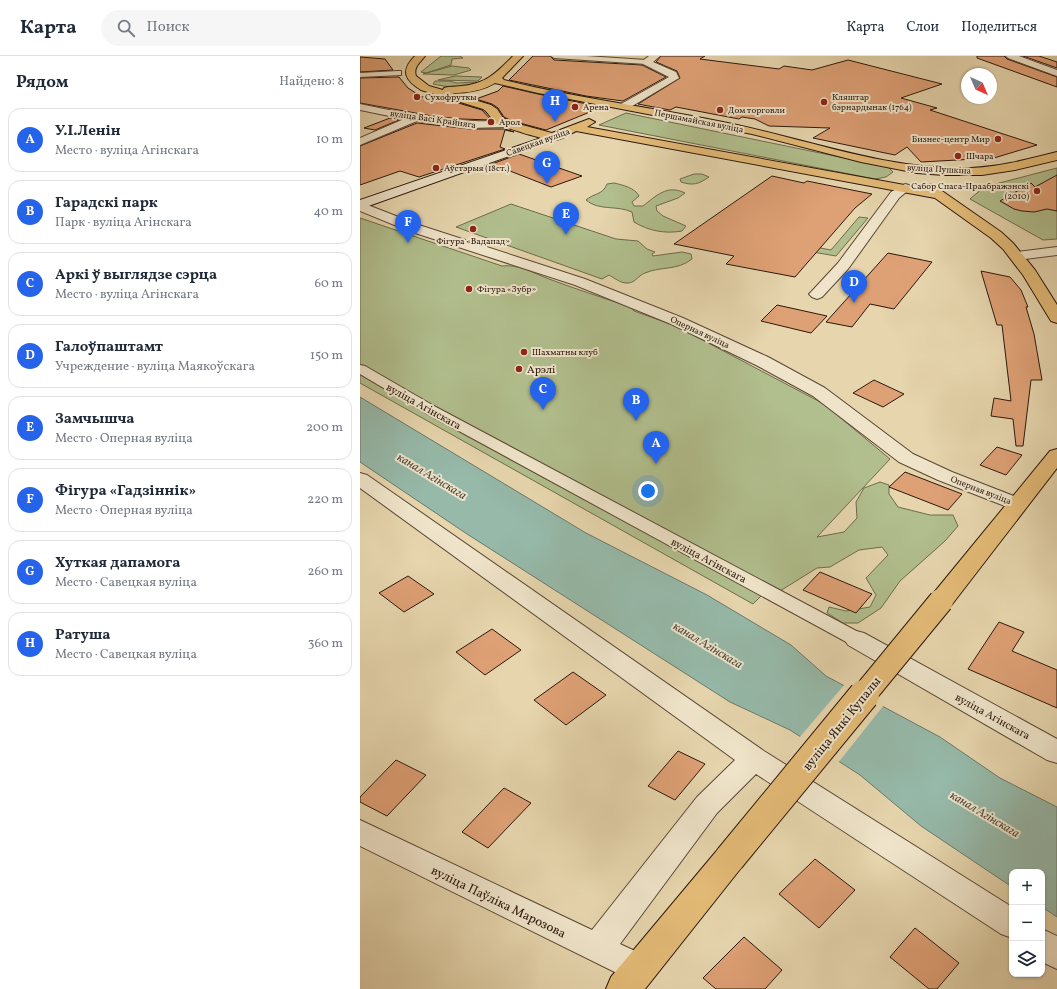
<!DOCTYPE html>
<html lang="ru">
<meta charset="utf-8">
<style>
body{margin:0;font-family:Vollkorn,serif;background:#f6f6f7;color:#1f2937}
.controls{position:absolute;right:12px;bottom:12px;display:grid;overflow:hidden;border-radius:8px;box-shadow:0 1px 3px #0004}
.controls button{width:36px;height:36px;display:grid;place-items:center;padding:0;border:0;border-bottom:1px solid #e0e1e3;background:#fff;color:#1f2937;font:20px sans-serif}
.compass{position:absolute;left:601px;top:12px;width:36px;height:36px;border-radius:50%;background:#fff;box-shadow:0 1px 3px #0004;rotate:136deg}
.you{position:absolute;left:288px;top:435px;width:14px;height:14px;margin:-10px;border:3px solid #fff;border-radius:50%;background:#1a73e8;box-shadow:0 0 0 6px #1a73e833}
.badge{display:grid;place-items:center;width:26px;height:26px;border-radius:50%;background:#2563eb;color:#fff;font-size:13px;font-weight:700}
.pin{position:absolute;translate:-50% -33px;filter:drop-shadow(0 1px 2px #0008)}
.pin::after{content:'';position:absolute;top:21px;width:14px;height:12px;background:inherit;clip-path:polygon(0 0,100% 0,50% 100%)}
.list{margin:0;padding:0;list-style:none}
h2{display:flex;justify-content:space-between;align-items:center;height:52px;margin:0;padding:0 16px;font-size:17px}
h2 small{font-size:13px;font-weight:400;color:#747a83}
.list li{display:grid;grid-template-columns:26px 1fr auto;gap:12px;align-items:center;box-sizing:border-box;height:64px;margin:0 8px 8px;padding:0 8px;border:1px solid #e0e1e3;border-radius:12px}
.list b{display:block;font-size:15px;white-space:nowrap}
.list p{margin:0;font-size:13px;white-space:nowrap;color:#747a83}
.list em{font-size:13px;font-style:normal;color:#747a83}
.icon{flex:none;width:22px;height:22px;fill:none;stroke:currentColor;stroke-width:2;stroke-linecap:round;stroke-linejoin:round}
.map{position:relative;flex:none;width:697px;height:933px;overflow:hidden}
header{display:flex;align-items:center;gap:24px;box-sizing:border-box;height:56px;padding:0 20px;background:#fff;border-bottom:1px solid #e0e1e3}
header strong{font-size:19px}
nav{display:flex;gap:22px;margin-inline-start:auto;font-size:14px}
.search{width:280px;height:36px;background:#f6f6f7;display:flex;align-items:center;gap:10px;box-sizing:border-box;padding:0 14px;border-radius:22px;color:#747a83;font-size:15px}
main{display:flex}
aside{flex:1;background:#fff}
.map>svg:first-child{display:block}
</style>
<header>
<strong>Карта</strong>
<div class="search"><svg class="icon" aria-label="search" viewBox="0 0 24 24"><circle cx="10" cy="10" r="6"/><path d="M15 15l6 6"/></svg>Поиск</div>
<nav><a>Карта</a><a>Слои</a><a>Поделиться</a></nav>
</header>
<main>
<aside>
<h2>Рядом<small>Найдено: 8</small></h2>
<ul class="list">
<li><span class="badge">A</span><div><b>У.І.Ленін</b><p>Место · вуліца Агінскага</p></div><em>10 m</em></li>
<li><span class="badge">B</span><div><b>Гарадскі парк</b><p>Парк · вуліца Агінскага</p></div><em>40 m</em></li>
<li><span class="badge">C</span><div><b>Аркі ў выглядзе сэрца</b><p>Место · вуліца Агінскага</p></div><em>60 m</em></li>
<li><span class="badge">D</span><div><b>Галоўпаштамт</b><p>Учреждение · вуліца Маякоўскага</p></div><em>150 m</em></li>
<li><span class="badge">E</span><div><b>Замчышча</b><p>Место · Оперная вуліца</p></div><em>200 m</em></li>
<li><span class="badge">F</span><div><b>Фігура «Гадзіннік»</b><p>Место · Оперная вуліца</p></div><em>220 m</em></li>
<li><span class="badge">G</span><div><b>Хуткая дапамога</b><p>Место · Савецкая вуліца</p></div><em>260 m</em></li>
<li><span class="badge">H</span><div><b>Ратуша</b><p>Место · Савецкая вуліца</p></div><em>360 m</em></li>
</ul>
</aside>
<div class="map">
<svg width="697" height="933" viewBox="0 0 697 933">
<rect width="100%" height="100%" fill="#e6d5ad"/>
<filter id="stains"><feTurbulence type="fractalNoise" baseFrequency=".005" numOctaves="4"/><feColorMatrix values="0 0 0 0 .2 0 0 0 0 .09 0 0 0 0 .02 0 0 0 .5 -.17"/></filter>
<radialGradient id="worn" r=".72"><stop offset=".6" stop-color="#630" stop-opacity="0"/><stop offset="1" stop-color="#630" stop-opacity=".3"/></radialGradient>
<path fill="#b1be8d" stroke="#6e6b4d" d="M81 0H100L103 2 92 3 91 9 66 17 61 16Z
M92 10 109 12 111 14 94 19 63 18Z
M95 20 122 21 118 25 78 24Z
M75 25H89L97 27 117 26C105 34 87 31 73 28Z
M266 57 528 111 533 116 526 121 515 123 239 69Z
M697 112V183L683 184 610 143 624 131Z
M334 118H342L349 121C339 128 333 130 321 126L320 123Z
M254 127C263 129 275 132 279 140L272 146 274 150H283C296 140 307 128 325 137L318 142 296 150 297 155 303 160 326 170 322 175C305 178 289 175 274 166L272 156C257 149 238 155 226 144 234 137 243 139 247 128Z
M151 148 256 183 278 185 287 193 295 196 292 198 293 200 322 196 331 198 332 203C317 215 301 210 285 217 277 220 275 228 266 227 261 227 254 222 249 219L242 223 96 171Z
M499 161 508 162 476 200 429 192 434 187 471 194Z
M0 162 142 210C159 208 173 217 189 223 216 233 243 242 271 251L274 255 316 270 464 348 530 403 457 481 484 476 497 462 496 446 504 432 520 426 529 429V438L538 451 570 459H593L598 470 585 485 540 525 521 552 498 567H483L467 557 469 551 486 555 510 551 516 539 506 522 528 499 522 491 499 494 470 511 457 512 420 535 411 530 393 548 0 327Z"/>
<path fill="#96b9a9" stroke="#6c796b" d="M0 341 226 477 347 539 431 589 466 620 580 681 640 722 697 751V861L682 851V816H652V831L561 770 500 719 430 674 370 646 107 478 0 406Z"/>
<path fill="#e6d5ad" d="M485 628 524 649 478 707 439 682Z"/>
<path fill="#dea075" stroke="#2c180d" d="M173 0H190L194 4 282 9 306 21 263 45 226 40 149 24Z
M301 0H345L340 3 419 13 424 10 452 14 488 4 582 28 541 42 577 52 570 54 677 89 634 102 561 106 547 91 535 99 453 82 470 72 409 70 395 63 382 61 379 63 316 51 310 54 278 48 320 22 317 15 296 6Z
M617 0H644L647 3 697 21V31L617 2Z
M663 0H679L697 6V12Z
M0 1 25 3 33 14 0 16Z
M39 21 48 32 62 41 69 39 75 40 122 54 131 64 101 63 72 60 0 47V22Z
M143 30 178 38 242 51 186 74 152 65 144 61 138 52 132 48 116 43 138 35Z
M30 62 39 64 15 74 4 72Z
M57 67 110 73H145L154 76 145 74 140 91 145 93 59 121 40 115 0 129V90Z
M159 98 222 120 191 131 132 108Z
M697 119V155L687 153 674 156 662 155 654 153 640 145 671 127 675 131Z
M412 120 444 127 447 125 512 138 495 152 435 221 366 208 374 200 314 188Z
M528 197 572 206 534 253 510 248 492 271 466 266Z
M621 215 650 221 661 234 668 251H666L674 278 682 324H671L663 390H656L653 363 631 360 634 342 651 345 642 269H637Z
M417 249 467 260 451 277 401 265Z
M514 324 544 338 523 351 493 337Z
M637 391 662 399 646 419 620 409Z
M545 416 602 438 588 454 529 431Z
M460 516 512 538 496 557 443 534Z
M48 520 74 538 44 556 19 537Z
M639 566 664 576 652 595 697 614V652L608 613Z
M132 573 161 594 125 619 96 596Z
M213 616 246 639 206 669 174 644Z
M318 695 345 708 315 744 288 730Z
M36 704 66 719 27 760 0 746V741Z
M144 732 171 747 128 792 102 776Z
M455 803 495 834 459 872 419 838Z
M555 872 599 907 577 933H569L530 901Z
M384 881 422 914 405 933H356L343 922Z"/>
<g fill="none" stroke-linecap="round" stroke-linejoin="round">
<g stroke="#5a4735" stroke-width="2">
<path id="pedestrian" d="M191 0H226L286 4 289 6 286 8 194 2Z
M38 15H41V19L0 21V17Z
M0 309 5 310 74 350 502 578 505 583 502 588 496 589 490 588 64 356 0 318Z"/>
</g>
<g stroke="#5a4735" stroke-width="2">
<path id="minor" d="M289 0H300L293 6 316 16 319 22 269 52H261L260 50 261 48 309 21 283 8 281 6Z
M646 0H659L697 14V20L648 2Z
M0 48C38 56 77 65 116 65 124 66 148 63 152 68L147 71 110 72 57 65 0 89V82L44 63 0 54Z
M545 128 549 129 551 132 539 142 488 213 462 241 457 243 452 241 449 238 452 235 478 207 531 136Z
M0 146 59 169 225 223 323 262 408 301 465 332 553 398 592 416 664 444 667 448 664 452 657 454 650 452 578 424 539 406 453 340 396 309 311 268 215 229 49 175 0 155Z
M697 191V199L657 204 652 203 650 200 652 197 657 196Z
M0 417 7 419 404 695 652 851V882L641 878 396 718 357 757 260 888 290 902 295 913 290 924 279 928 0 790V764L232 874 337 741 375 704 0 432Z
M496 575 504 577 697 683V707L687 704 488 589 484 583 488 577Z
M682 873 697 880V913L682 906Z"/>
</g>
<g stroke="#2c180d" stroke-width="2">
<path id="secondary" d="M193 78 197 79 199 81 197 83 0 153V144Z"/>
</g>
<g stroke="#2c180d" stroke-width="2">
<path id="primary" d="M55 0H65C60 7 53 11 56 20L69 30 83 34 84 32 88 31C121 30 130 24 153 0H163L142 22 144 24C216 42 290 51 363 66 444 82 528 115 611 112 640 111 669 103 697 96V104L655 114 622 119H584L557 117 501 106 392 78 178 37 135 27C122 35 107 37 92 37L131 49 137 53 143 62 151 66 192 77 229 63 235 66 227 71 561 132 562 128H572L641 176 653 187 675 214 697 249V267L691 265 663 219 643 193 631 182 575 142 216 75C210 78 200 85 193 84 185 84 142 71 136 67 131 63 129 57 123 53L61 34C45 24 40 15 55 0Z
M697 393V412L590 551 581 553 572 551 569 545 572 539 690 395Z
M370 789 381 792 386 802 381 812 285 933H246L251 921 359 792Z"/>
</g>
<use href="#pedestrian" fill="#efe4ca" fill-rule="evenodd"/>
<use href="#minor" fill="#efe4ca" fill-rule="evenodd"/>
<use href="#secondary" fill="#efe4ca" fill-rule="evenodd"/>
<use href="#primary" fill="#e3ba76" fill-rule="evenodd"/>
<g stroke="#2c180d" stroke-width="26" stroke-linecap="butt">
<path id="primary-bridge-far1" d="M503 640 581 545"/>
</g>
<g stroke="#2c180d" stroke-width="32" stroke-linecap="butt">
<path id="primary-bridge" d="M370 802 504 639"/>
</g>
<use href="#primary-bridge-far1" stroke="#e3ba76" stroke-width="24"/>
<use href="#primary-bridge" stroke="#e3ba76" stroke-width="30"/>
</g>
<g fill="#8f2418" stroke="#efe4ca" stroke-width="1.5">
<circle cx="57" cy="41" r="4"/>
<circle cx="464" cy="46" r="4"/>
<circle cx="215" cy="51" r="4"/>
<circle cx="360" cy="54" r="4"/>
<circle cx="131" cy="66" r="4"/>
<circle cx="638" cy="83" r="4"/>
<circle cx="598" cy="100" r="4"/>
<circle cx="76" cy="112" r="4"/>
<circle cx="677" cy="135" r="4"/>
<circle cx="113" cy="173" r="4"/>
<circle cx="109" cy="233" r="4"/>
<circle cx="164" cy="296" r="4"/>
<circle cx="159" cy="313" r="4"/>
</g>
<g text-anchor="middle" stroke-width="4" stroke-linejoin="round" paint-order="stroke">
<g font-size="9" fill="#2c180d" stroke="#efe4ca" text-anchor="start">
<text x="65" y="44">Сухофруткы</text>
<text x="472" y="44">Кляштар<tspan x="472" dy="10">бэрнардынак (1764)</tspan></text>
<text x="223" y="54">Арена</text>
<text x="368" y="57">Дом торговли</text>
<text x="139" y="69">Арол</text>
<text x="630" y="86" text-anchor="end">Бизнес-центр Мир</text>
<text x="606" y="103">Шчара</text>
<text x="84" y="115">Аўстэрыя (18ст.)</text>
<text x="669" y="133" text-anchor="end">Сабор Спаса-Праабражэнскі<tspan x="669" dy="10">(2010)</tspan></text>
<text x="113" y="188" text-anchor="middle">Фігура «Вадапад»</text>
<text x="117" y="236">Фігура «Зубр»</text>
<text x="172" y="299">Шахматны клуб</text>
</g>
<g font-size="9" fill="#2c180d" stroke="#efe4ca">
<text transform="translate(73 63) rotate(8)" y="3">вуліца Васі Крайняга</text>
<text transform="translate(339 65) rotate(11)" y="3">Першамайская вуліца</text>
<text transform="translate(178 86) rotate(-20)" y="3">Савецкая вуліца</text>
<text transform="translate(579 113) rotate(3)" y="3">вуліца Пушкіна</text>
<text transform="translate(340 276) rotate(25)" y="3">Оперная вуліца</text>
<text transform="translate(621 434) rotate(21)" y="3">Оперная вуліца</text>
</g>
<g font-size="11" fill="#2c180d" stroke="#efe4ca" text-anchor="start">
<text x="167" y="317">Арэлі</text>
</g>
<g font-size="11" fill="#2c180d" stroke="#efe4ca">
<text transform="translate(64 350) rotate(29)" y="4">вуліца Агінскага</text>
<text transform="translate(349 504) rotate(28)" y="4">вуліца Агінскага</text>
<text transform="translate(633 660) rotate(29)" y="4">вуліца Агінскага</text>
</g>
<g font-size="12" font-style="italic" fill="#4c483c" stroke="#efe4ca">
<text transform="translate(72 420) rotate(31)" y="4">канал Агінскага</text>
<text transform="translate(348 589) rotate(31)" y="4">канал Агінскага</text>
<text transform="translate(625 758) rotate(31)" y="4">канал Агінскага</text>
</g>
<g font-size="13" fill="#2c180d" stroke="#efe4ca">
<text transform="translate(481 667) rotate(-51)" y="5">вуліца Янкі Купалы</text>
<text transform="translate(139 845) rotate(26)" y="5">вуліца Паўліка Марозова</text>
</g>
</g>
<rect width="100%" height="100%" filter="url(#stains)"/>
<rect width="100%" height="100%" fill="url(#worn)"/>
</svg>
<div class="controls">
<button>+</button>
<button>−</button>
<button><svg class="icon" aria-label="layers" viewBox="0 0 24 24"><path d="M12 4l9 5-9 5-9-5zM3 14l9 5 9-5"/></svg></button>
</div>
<svg class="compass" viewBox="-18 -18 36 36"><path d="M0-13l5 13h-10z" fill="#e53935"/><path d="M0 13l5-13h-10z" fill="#747a83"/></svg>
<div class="you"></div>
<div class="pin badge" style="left:296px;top:408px">A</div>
<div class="pin badge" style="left:276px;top:365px">B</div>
<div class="pin badge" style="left:183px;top:354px">C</div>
<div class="pin badge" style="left:494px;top:247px">D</div>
<div class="pin badge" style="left:206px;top:179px">E</div>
<div class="pin badge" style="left:48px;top:187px">F</div>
<div class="pin badge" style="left:187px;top:128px">G</div>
<div class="pin badge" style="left:195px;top:66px">H</div>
</div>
</main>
